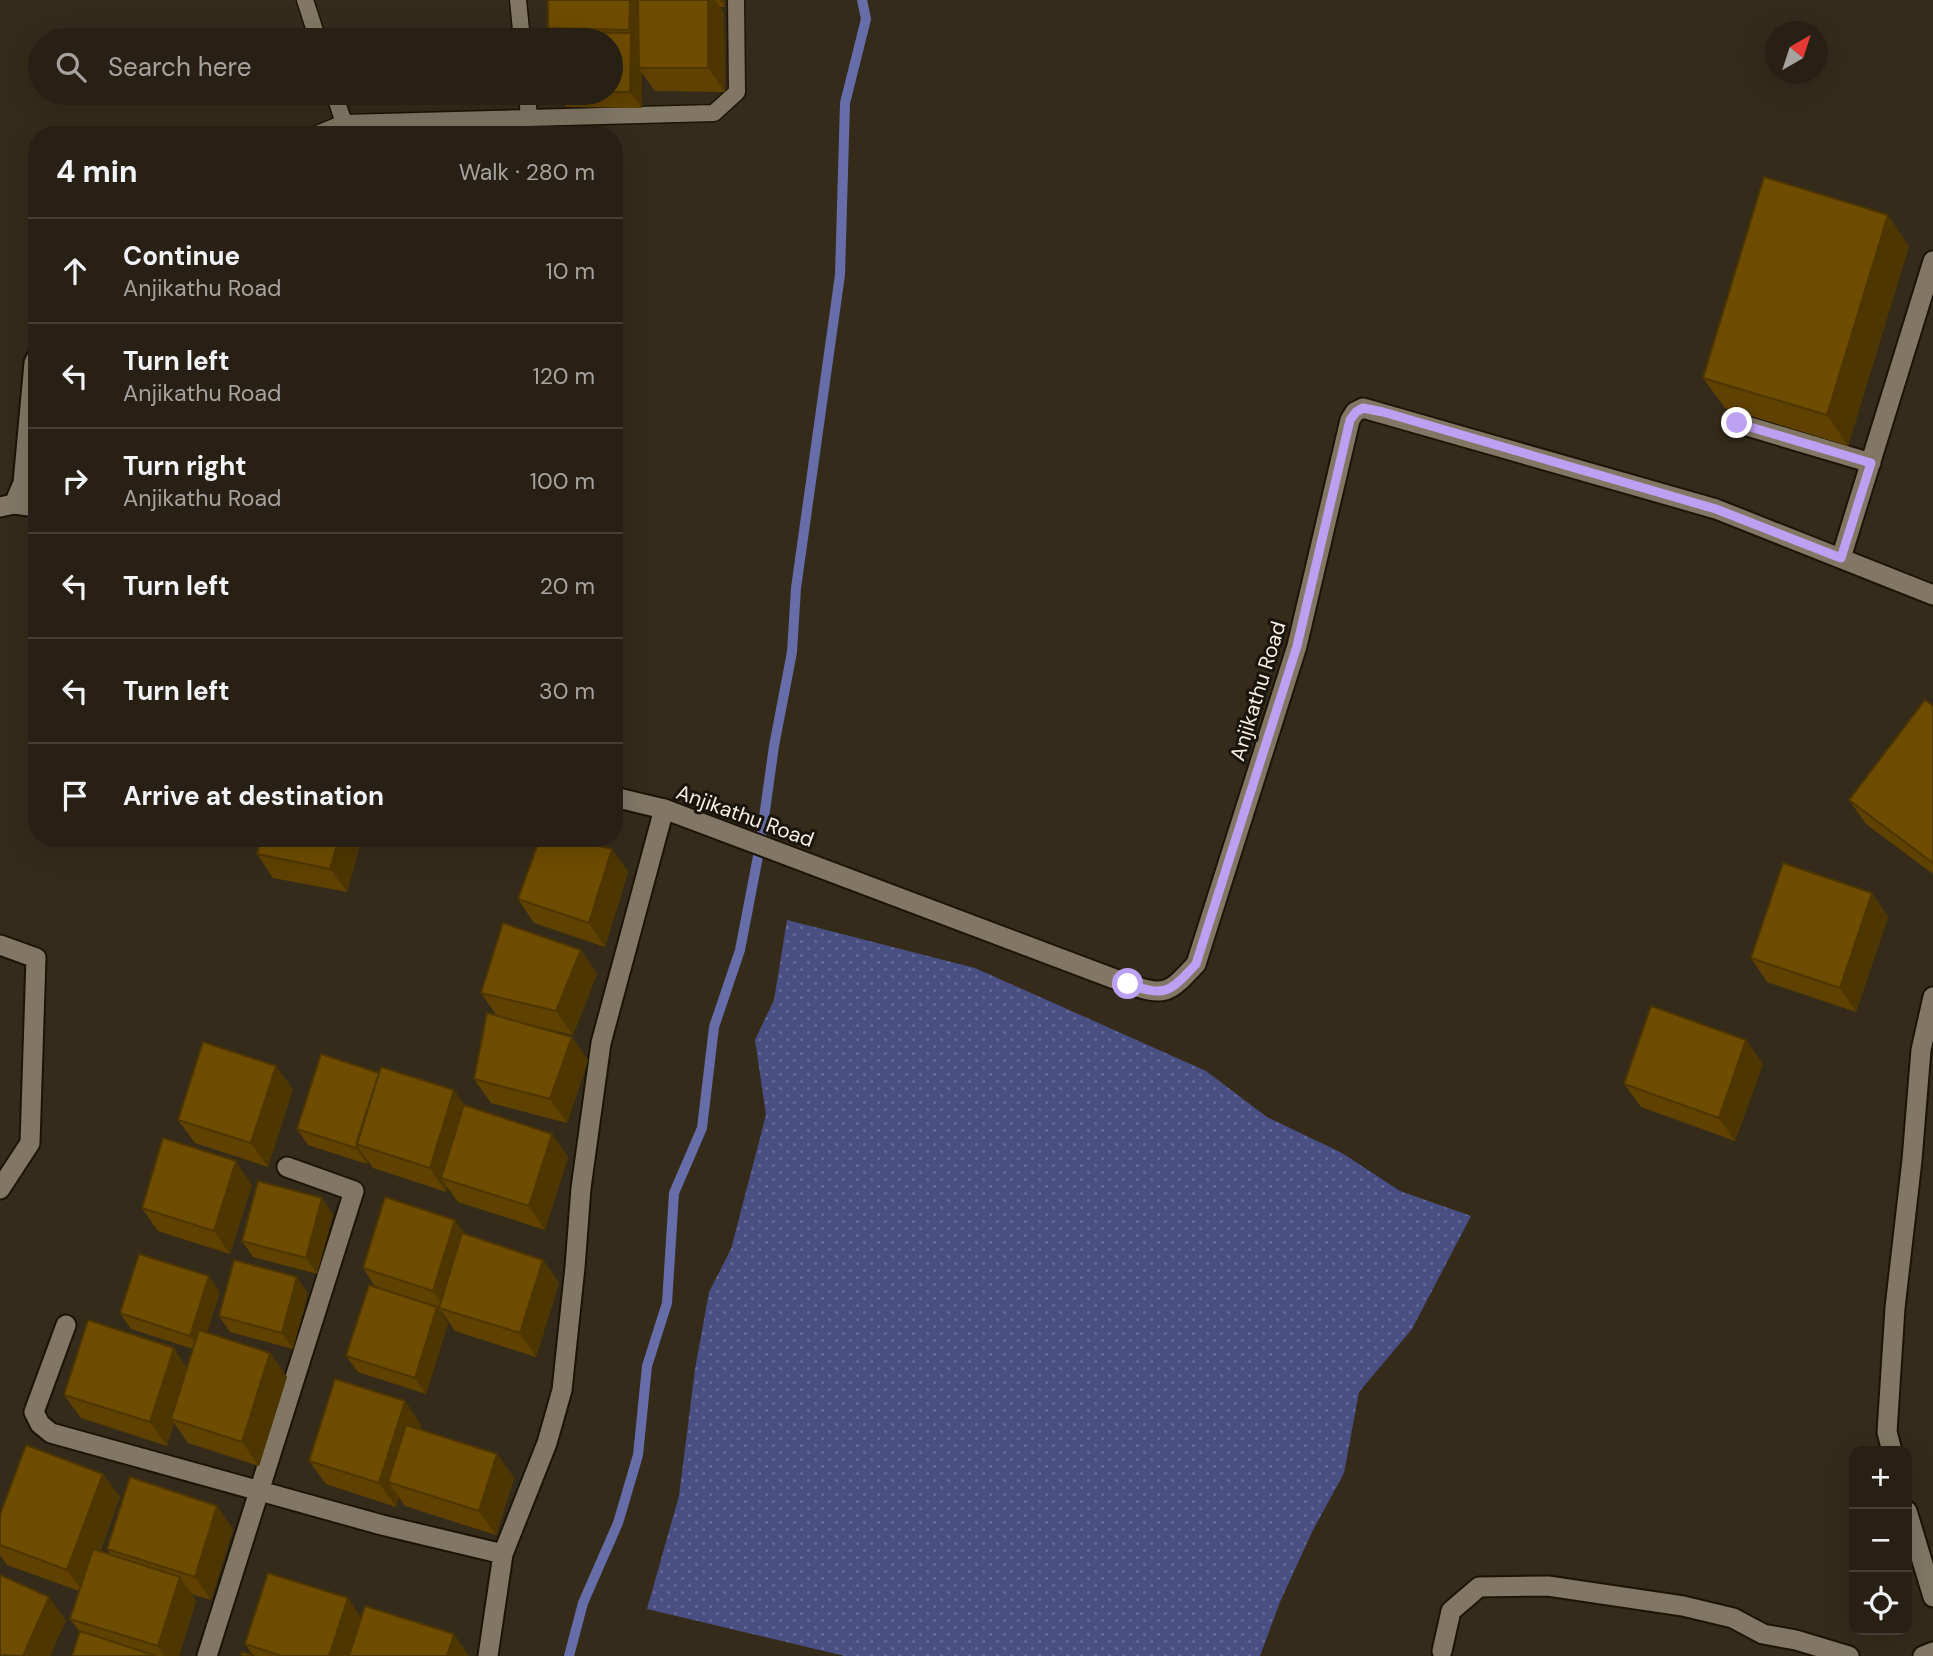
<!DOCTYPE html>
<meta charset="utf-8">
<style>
body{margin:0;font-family:"DM Sans",sans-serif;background:#342d22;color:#f1f3f6}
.controls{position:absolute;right:21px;bottom:21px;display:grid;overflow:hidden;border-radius:14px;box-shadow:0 7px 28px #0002}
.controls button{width:63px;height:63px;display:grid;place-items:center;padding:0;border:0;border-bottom:2px solid #443e34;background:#282014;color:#f1f3f6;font:35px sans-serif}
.compass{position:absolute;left:1765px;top:21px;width:63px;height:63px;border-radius:50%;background:#282014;box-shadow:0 7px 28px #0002;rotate:39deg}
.stop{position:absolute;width:21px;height:21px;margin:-16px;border:5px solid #bca0f2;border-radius:50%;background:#fff}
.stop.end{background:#bca0f2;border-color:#fff;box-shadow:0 2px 7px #0008}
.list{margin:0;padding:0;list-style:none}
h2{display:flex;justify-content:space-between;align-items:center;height:91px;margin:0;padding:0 28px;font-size:30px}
h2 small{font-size:23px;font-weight:400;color:#a5a3a0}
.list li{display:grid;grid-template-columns:46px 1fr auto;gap:21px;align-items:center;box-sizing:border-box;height:105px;padding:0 28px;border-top:2px solid #443e34}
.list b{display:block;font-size:26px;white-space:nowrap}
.list p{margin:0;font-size:23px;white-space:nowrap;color:#a5a3a0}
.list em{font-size:23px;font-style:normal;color:#a5a3a0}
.icon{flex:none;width:38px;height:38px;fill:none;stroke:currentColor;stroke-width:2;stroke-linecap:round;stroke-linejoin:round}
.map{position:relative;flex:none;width:1933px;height:1656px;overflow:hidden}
.search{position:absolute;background:#282014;box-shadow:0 7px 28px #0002;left:28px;top:28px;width:595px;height:77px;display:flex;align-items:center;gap:18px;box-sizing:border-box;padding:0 24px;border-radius:38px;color:#a5a3a0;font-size:26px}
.panel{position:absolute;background:#282014;box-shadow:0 7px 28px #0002;left:28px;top:126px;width:595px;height:721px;border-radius:28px}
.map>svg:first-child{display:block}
</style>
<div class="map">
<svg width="1933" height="1656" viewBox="0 0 1933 1656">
<defs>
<pattern id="grass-dots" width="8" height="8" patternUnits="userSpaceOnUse" patternTransform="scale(1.75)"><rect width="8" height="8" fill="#4a4f83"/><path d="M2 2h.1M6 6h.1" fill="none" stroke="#656994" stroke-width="1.8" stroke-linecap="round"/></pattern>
</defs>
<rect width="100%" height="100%" fill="#352b1b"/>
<path fill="url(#grass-dots)" d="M787 920 975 968 1206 1071 1267 1117 1342 1153 1400 1191 1471 1216 1412 1329 1359 1392 1344 1473 1312 1532 1280 1602 1260 1656H845L647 1609 679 1496 695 1369 709 1292 731 1249 766 1115 755 1040 774 1000Z"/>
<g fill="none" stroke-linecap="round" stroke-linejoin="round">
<path stroke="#666da9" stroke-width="10" d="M569 1656 583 1603 618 1523 638 1455 647 1366 667 1303 674 1193 702 1128 714 1027 740 950 760 846 774 746 792 652 796 588 840 275 845 103 866 19 862 0"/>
<g stroke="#1c1405" stroke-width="19">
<path id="service" d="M305 0 318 40
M518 0 522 40
M334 93 344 123
M527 93 529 118
M315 135 344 123 714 113 737 92 736 0"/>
</g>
<g stroke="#1c1405" stroke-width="23">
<path id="minor" d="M1737 423 1871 463
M14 504 23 483 34 363 37 357
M1841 558 1933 261
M0 945 36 958 30 1143 0 1189
M66 1325 34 1412 40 1424 51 1433 382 1525 503 1554 547 1443 562 1390 575 1267 581 1188 601 1043 664 809
M1892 1451 1887 1432 1895 1308 1912 1160 1921 1050 1933 997
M1907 1511 1933 1597
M1442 1651 1451 1611 1479 1587 1548 1586 1683 1606 1733 1618 1763 1634 1796 1640 1849 1656
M207 1656 354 1191 287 1167
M488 1656 503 1554
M1923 1656 1933 1652"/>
</g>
<g stroke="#1c1405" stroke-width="23">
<path id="tertiary" d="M0 507 14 504 37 507
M614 797 664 809 1128 984C1166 997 1169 993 1196 964L1297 646 1350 420 1355 412 1363 408 1716 509 1933 595"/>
</g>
<use href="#service" stroke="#827765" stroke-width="16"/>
<use href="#minor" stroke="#827765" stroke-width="19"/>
<use href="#tertiary" stroke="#827765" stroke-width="19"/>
</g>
<path fill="#5f4200" d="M548 0H725V7H720L724 13 725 92 655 91 642 73V108L566 107 556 93H611V40L555 39 548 28Z
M1909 246 1848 446 1725 408 1703 378Z
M1933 706V874L1866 824 1849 800Z
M261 838H362L347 892 273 878 257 854Z
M612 849 628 872 605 947 534 923 518 899Z
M1872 893 1888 917 1856 1012 1767 982 1751 958Z
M581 950 597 974 573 1035 510 1020 572 1037 588 1060 567 1123 491 1103 474 1079 497 1016 481 993Z
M1746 1040 1763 1064 1735 1141 1641 1107 1624 1084Z
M293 1089 268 1167 195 1143 178 1120Z
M465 1106 552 1134 568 1157 545 1230 458 1202 447 1187 446 1192 373 1168 368 1161 367 1164 308 1145 297 1129Z
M252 1185 230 1254 158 1231 142 1208Z
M333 1214 317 1274 253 1257 242 1241Z
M466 1235 543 1260 559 1283 536 1357 455 1331 442 1312 440 1311 448 1323 426 1394 358 1372 346 1356 376 1288 363 1268Z
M220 1292 207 1332 270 1353 287 1377 259 1466 188 1443 174 1423 167 1446 81 1418 64 1395 187 1368 193 1349 131 1329 120 1313Z
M308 1293 293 1349 230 1332 219 1316Z
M405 1401 421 1425 420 1429 497 1454 514 1478 496 1535 405 1506 399 1497 396 1507 326 1484 309 1461Z
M103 1474 120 1497 100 1552 112 1556 107 1549 217 1506 233 1529 211 1600 191 1594 196 1601 179 1656H72L80 1632 70 1619 79 1591 7 1565 0 1555V1515Z
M348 1598 361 1618 469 1656H241L253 1655 245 1644Z"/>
<path fill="#4d3600" d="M630 0H641L640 46 629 30Z
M708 0H715L724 13 725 92 708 68Z
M720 0H725V7Z
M631 33 642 49 639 68 642 73V108L630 92Z
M1888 215 1909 246 1848 446 1827 415Z
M339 838H362L347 892 330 869Z
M612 849 628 872 605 947 589 923Z
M1872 893 1888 917 1856 1012 1840 988Z
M581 950 597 974 573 1035 556 1011Z
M572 1037 588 1060 567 1123 550 1099Z
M1746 1040 1763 1064 1735 1141 1719 1118Z
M276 1066 293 1089 268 1167 251 1143Z
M454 1090 471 1114 441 1178 447 1187 446 1192 430 1168Z
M552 1134 568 1157 545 1230 529 1206Z
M357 1145 368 1161 367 1164 356 1148Z
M236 1161 252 1185 230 1254 214 1231Z
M322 1198 333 1214 317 1274 306 1258Z
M455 1220 472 1243 446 1310 433 1291Z
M543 1260 559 1283 536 1357 520 1333Z
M209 1276 220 1292 201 1352 190 1336Z
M297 1277 308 1293 293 1349 282 1333Z
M437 1307 448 1323 426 1394 415 1378Z
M174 1348 190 1372 171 1419 174 1423 167 1446 150 1422Z
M270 1353 287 1377 259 1466 242 1442Z
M405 1401 421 1425 402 1486 388 1482 399 1497 396 1507 379 1483Z
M497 1454 514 1478 496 1535 479 1511Z
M103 1474 120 1497 84 1593 67 1570Z
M217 1506 233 1529 211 1600 195 1577Z
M180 1577 196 1601 179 1656H164L158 1646Z
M49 1597 66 1621 50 1656H23Z
M348 1598 364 1622 353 1656H329Z
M454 1634 469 1656H447Z"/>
<path fill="#6e4d00" stroke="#4d3600" stroke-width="2" d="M548 0H630L629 30 548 28Z
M638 0H708V68H639Z
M556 32 631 33 630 92H611V40H555Z
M1764 177 1888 215 1827 415 1703 378Z
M1925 700 1933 706V863L1849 800Z
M261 838H339L330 869 257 854Z
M540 838H565L612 849 589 923 518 899Z
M1783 863 1872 893 1840 988 1751 958Z
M503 923 581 950 556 1011 481 993Z
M1651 1006 1746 1040 1719 1118 1624 1084Z
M487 1013 572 1037 550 1099 474 1079Z
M203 1042 276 1066 251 1143 178 1120Z
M321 1054 379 1073 356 1148 297 1129Z
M381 1067 454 1090 430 1168 356 1144Z
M464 1105 552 1134 529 1206 441 1178Z
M163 1138 236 1161 214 1231 142 1208Z
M258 1181 322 1198 306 1258 242 1241Z
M385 1197 455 1220 433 1291 363 1268Z
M462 1233 543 1260 520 1333 439 1308Z
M139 1254 209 1276 190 1336 120 1313Z
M234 1260 297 1277 282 1333 219 1316Z
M369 1285 437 1307 415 1378 346 1356Z
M88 1320 174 1348 150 1422 64 1395Z
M199 1330 270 1353 242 1442 171 1419Z
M335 1379 405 1401 379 1483 309 1461Z
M406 1425 497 1454 479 1511 388 1482Z
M26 1445 103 1474 67 1570 0 1545V1515Z
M130 1477 217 1506 195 1577 107 1549Z
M93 1549 180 1577 158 1646 70 1619Z
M268 1573 348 1598 329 1656H282L245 1644Z
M0 1575 49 1597 23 1656 0 1655Z
M365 1606 454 1634 447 1656H349Z
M80 1631 156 1656H72Z
M242 1652 255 1656H241Z"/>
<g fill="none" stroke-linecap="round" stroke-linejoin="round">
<path stroke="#bca0f2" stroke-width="9" d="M1128 984C1166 997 1169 993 1196 964L1297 646 1350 420 1356 412 1363 408 1383 412 1716 509 1841 558 1871 463 1737 423"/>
</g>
<g text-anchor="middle" stroke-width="6" stroke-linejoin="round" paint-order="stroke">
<g font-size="21" fill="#f5efe4" stroke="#19150d">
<text transform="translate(1258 691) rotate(-73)" y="7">Anjikathu Road</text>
<text transform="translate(745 816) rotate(20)" y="7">Anjikathu Road</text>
</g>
</g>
</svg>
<div class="controls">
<button>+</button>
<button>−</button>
<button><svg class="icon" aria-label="locate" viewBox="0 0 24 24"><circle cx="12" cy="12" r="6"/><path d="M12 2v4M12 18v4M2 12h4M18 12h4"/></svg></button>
</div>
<svg class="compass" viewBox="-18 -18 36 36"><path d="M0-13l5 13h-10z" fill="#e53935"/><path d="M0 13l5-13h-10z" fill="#a5a3a0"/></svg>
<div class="stop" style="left:1128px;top:984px"></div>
<div class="stop end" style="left:1737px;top:423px"></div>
<div class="search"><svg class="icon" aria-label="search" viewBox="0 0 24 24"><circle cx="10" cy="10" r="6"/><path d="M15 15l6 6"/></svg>Search here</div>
<section class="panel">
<h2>4 min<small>Walk · 280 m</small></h2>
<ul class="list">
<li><svg class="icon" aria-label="ahead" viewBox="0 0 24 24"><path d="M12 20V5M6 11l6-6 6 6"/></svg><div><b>Continue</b><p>Anjikathu Road</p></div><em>10 m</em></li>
<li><svg class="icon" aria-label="left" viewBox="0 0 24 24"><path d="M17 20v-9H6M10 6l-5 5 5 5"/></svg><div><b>Turn left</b><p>Anjikathu Road</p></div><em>120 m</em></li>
<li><svg class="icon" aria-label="right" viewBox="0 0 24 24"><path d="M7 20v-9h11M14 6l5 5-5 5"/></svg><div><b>Turn right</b><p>Anjikathu Road</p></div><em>100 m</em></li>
<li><svg class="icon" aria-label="left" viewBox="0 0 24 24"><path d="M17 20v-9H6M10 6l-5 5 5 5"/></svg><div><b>Turn left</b></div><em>20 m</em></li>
<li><svg class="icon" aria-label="left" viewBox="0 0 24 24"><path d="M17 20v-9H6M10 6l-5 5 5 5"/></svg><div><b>Turn left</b></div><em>30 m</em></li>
<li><svg class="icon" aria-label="arrive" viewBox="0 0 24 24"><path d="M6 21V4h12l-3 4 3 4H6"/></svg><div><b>Arrive at destination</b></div></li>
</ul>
</section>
</div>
